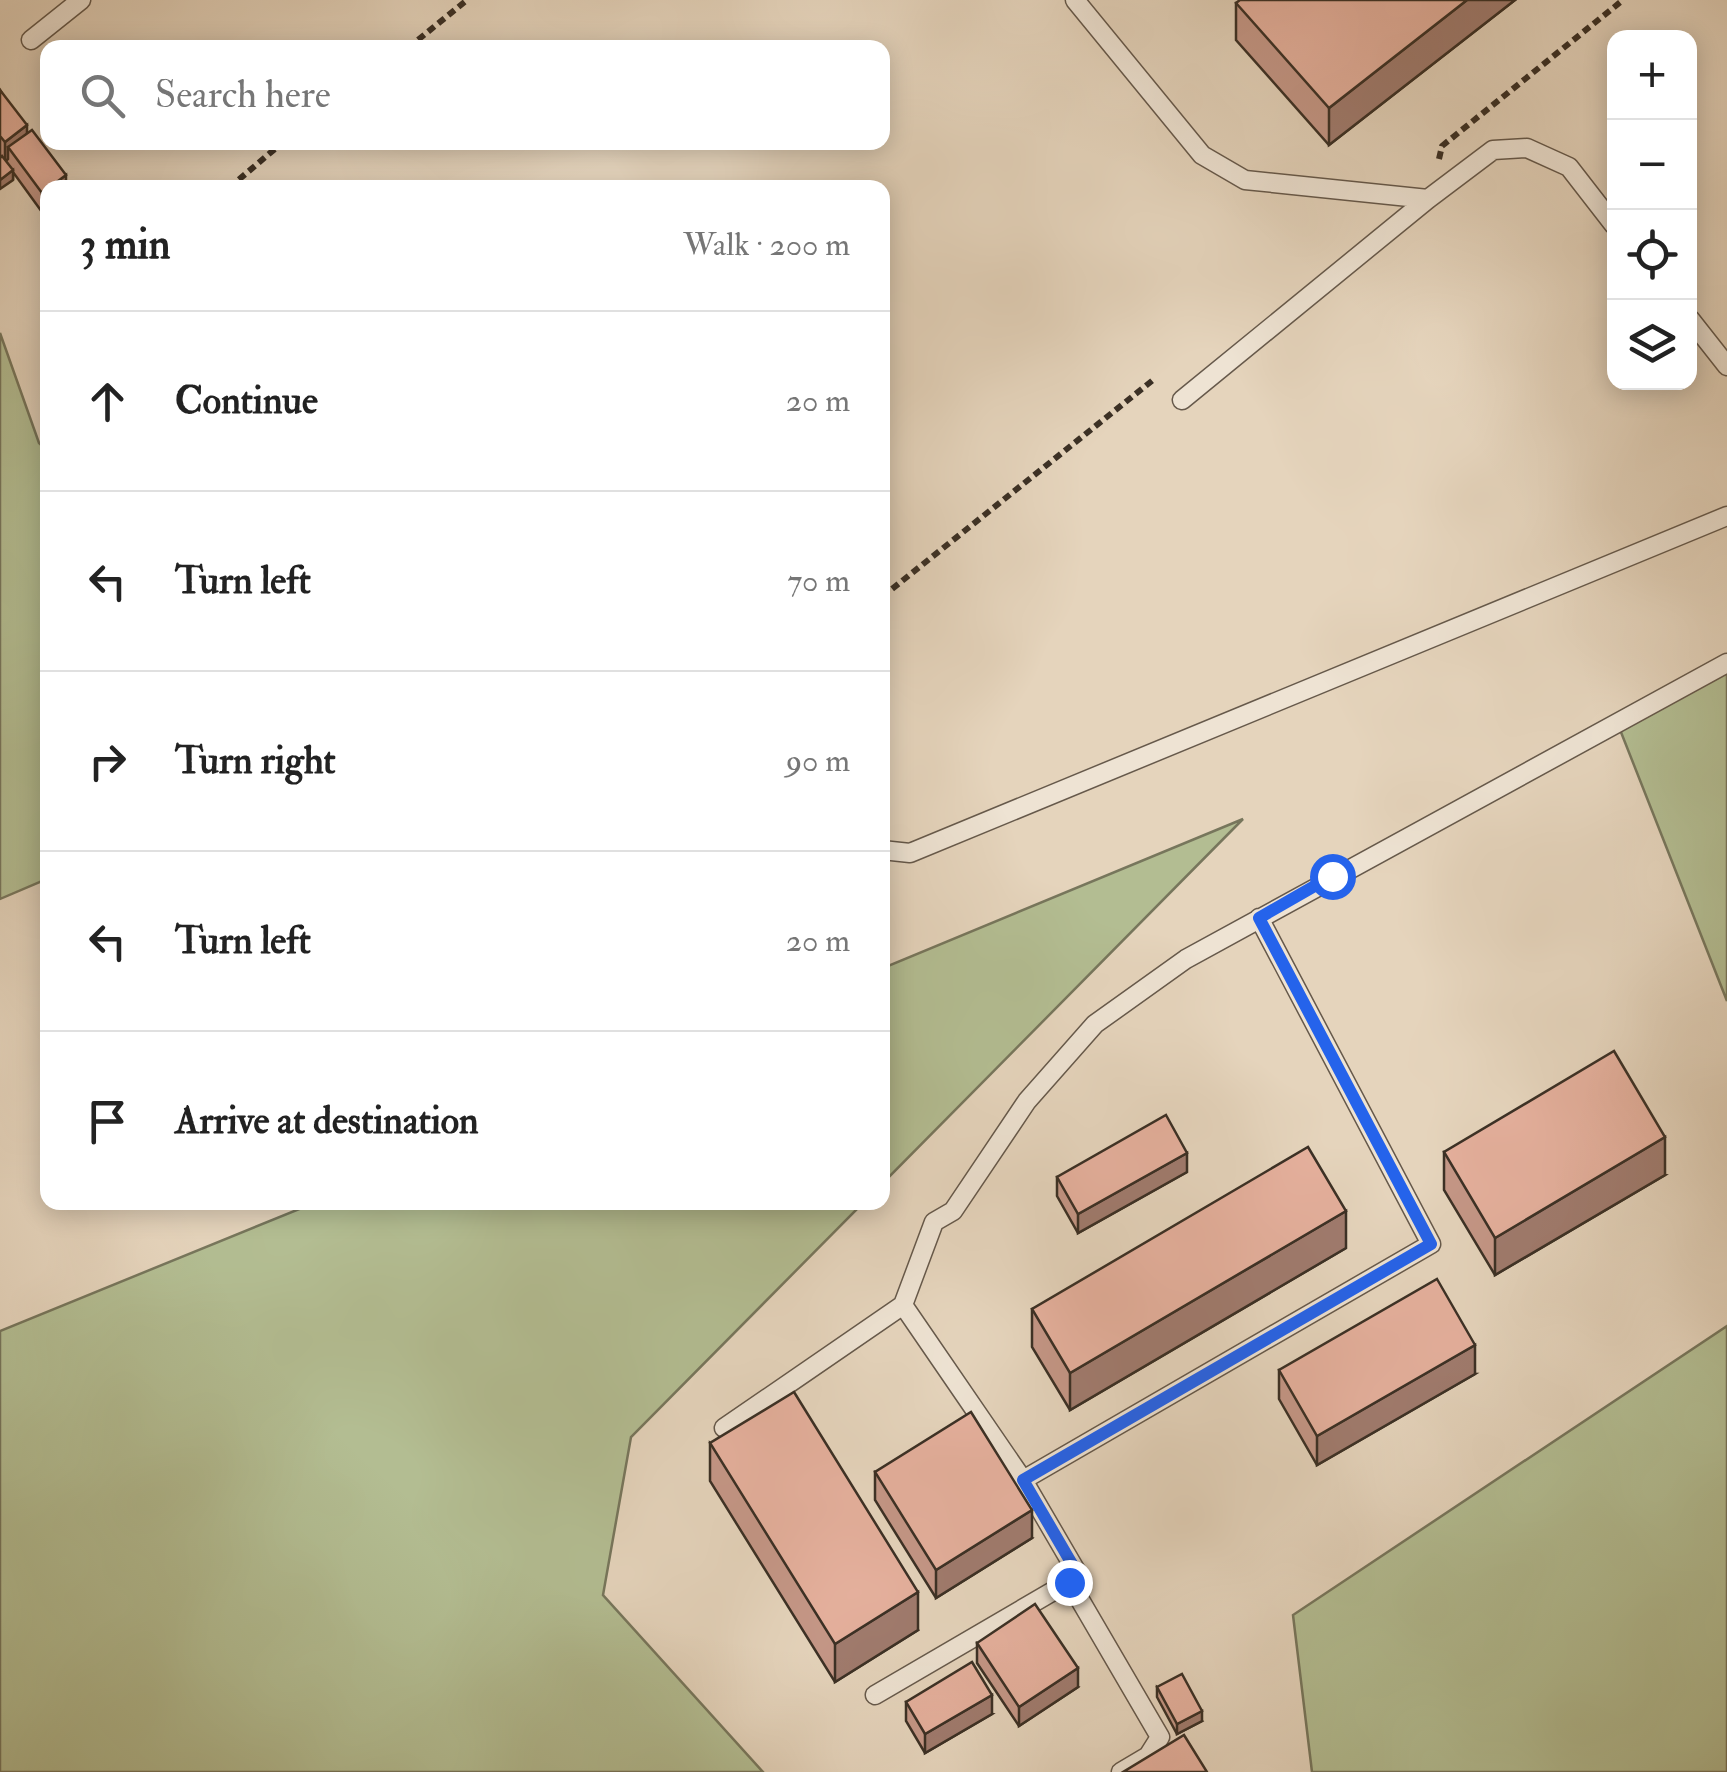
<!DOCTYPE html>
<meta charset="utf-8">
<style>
body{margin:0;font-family:"IM FELL Double Pica",serif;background:#f6f6f6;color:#222}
.controls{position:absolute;right:30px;top:30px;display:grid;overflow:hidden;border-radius:20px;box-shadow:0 5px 25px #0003}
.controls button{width:90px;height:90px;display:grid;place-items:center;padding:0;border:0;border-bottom:2px solid #e0e0e0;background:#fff;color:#222;font:50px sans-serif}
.stop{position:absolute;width:30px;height:30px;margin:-22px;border:8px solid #2563eb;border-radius:50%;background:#fff}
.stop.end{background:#2563eb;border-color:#fff;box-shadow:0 2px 10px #0008}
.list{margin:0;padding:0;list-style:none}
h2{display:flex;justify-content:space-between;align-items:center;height:130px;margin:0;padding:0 40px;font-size:42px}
h2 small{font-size:32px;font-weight:400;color:#767676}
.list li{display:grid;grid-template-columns:65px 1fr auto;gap:30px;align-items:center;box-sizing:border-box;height:180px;padding:0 40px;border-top:2px solid #e0e0e0}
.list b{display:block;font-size:38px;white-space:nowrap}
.list em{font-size:32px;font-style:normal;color:#767676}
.icon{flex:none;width:55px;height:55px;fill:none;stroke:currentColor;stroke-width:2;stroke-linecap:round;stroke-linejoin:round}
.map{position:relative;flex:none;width:1727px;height:1772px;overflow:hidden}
.search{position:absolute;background:#fff;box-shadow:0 5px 25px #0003;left:40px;top:40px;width:850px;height:110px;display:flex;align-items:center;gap:25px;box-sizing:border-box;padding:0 35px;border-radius:20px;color:#767676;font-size:38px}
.panel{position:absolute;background:#fff;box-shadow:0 5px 25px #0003;left:40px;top:180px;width:850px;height:1030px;border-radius:20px}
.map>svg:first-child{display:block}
</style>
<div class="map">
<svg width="1727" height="1772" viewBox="0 0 1727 1772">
<rect width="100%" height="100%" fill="#e5d4bc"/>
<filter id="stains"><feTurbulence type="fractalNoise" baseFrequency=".002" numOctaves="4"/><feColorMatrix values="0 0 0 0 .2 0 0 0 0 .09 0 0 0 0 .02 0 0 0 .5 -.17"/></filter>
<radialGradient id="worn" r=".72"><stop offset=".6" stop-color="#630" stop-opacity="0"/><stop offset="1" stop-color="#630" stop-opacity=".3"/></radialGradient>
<path fill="#b3bd92" stroke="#77765c" stroke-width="2.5" d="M0 333 39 443 48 451 47 879 0 899Z
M1727 663V1001L1617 722Z
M1243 819 883 1183V968Z
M314 1203H863L631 1437 603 1595 763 1772H0V1331Z
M1727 1326V1772H1312L1293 1615Z"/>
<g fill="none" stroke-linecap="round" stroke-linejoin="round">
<g stroke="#66594b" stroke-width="21">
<path id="lane" d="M1075 0 1202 155 1245 180 1428 199
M31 40 81 0
M1690 319 1727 366
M1182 400 1428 199 1493 150 1527 148 1569 167 1614 225
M882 850 910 853 1727 516
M903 1305 934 1222 953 1211 1027 1101 1095 1024 1186 959 1727 663
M724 1428 903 1305 1023 1480
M1069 1581 1160 1737 1148 1756 1121 1772
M875 1695 1079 1576 1023 1480 1431 1244 1259 918"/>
</g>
<path stroke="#3b3025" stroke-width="6" stroke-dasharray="8 5" stroke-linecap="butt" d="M408 48 467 0
M1439 159 1442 146 1623 0
M229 188 283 142
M882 597 1153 380"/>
<use href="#lane" stroke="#eee3d3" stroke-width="18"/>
</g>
<path fill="#c59787" stroke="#3b3025" stroke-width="2.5" d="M1515 0 1329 145 1236 40V3Z
M0 90 27 134 66 188H48V208L42 212 13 172V180L0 155Z
M1444 1152 1665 1175 1495 1275 1444 1190Z
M1187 1172 1078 1233 1057 1196V1177Z
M1346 1248 1070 1410 1032 1347V1309Z
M1279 1370 1475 1374 1317 1465 1279 1399Z
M710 1443 918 1630 835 1682 710 1481Z
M875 1472 1032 1538 936 1598 875 1500Z
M977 1643 1078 1687 1019 1726 977 1663Z
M1157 1687 1202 1721 1177 1734 1157 1697Z
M906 1702 992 1714 925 1753 906 1721Z"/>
<path fill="#a07b6e" stroke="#3b3025" stroke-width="2.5" d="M1467 0H1515L1329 145V108Z
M27 125V144L8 147V159L5 162V142Z
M13 170V180L0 189V180Z
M66 175V188H49Z
M48 189V208L42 212V193Z
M1665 1137V1175L1495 1275V1238Z
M1187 1153V1172L1078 1233V1214Z
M1346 1211V1248L1070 1410V1373Z
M1475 1345V1374L1317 1465V1436Z
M1032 1510V1538L936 1598V1570Z
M918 1592V1630L835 1682V1644Z
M1078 1668V1687L1019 1726V1707Z
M992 1695V1714L925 1753V1734Z
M1202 1711V1721L1177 1734V1724Z"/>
<path fill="#e5b09d" stroke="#3b3025" stroke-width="2.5" d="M1240 0H1467L1329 108 1236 3Z
M0 90 27 125 5 142 0 136Z
M32 130 66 175 42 193 8 147Z
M2 156 13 170 0 180V158Z
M1614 1051 1665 1137 1495 1238 1444 1152Z
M1166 1115 1187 1153 1078 1214 1057 1177Z
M1308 1147 1346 1211 1070 1373 1032 1309Z
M1437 1279 1475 1345 1317 1436 1279 1370Z
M794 1392 918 1592 835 1644 710 1443Z
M971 1412 1032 1510 936 1570 875 1472Z
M1035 1604 1078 1668 1019 1707 977 1643Z
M972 1662 992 1695 925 1734 906 1702Z
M1182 1674 1202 1711 1177 1724 1157 1687Z
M1184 1735 1207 1772H1123Z"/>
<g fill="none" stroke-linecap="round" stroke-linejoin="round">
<path stroke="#2563eb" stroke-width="12" d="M1069 1582 1079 1576 1023 1480 1431 1244 1259 918 1332 876"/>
</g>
<rect width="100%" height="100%" filter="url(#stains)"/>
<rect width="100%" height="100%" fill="url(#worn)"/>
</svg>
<div class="controls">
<button>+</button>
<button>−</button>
<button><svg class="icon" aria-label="locate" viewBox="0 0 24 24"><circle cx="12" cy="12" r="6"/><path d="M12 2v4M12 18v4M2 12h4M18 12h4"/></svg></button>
<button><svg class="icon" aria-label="layers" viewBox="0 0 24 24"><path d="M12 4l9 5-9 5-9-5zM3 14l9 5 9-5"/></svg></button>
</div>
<div class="stop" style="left:1332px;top:876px"></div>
<div class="stop end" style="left:1069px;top:1582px"></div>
<div class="search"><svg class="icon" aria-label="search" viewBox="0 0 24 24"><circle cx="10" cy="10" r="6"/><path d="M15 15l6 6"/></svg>Search here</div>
<section class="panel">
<h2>3 min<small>Walk · 200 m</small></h2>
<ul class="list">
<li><svg class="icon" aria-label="ahead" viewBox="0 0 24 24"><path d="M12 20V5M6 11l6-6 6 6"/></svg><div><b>Continue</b></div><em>20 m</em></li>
<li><svg class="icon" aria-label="left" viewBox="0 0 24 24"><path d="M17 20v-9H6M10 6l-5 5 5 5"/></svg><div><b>Turn left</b></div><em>70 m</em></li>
<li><svg class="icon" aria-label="right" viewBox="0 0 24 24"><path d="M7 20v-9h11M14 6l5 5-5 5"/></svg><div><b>Turn right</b></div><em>90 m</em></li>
<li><svg class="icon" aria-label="left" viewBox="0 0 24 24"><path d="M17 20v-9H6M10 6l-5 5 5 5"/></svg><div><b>Turn left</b></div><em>20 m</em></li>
<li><svg class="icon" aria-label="arrive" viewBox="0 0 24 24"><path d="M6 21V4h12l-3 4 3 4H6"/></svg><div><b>Arrive at destination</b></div></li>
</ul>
</section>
</div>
